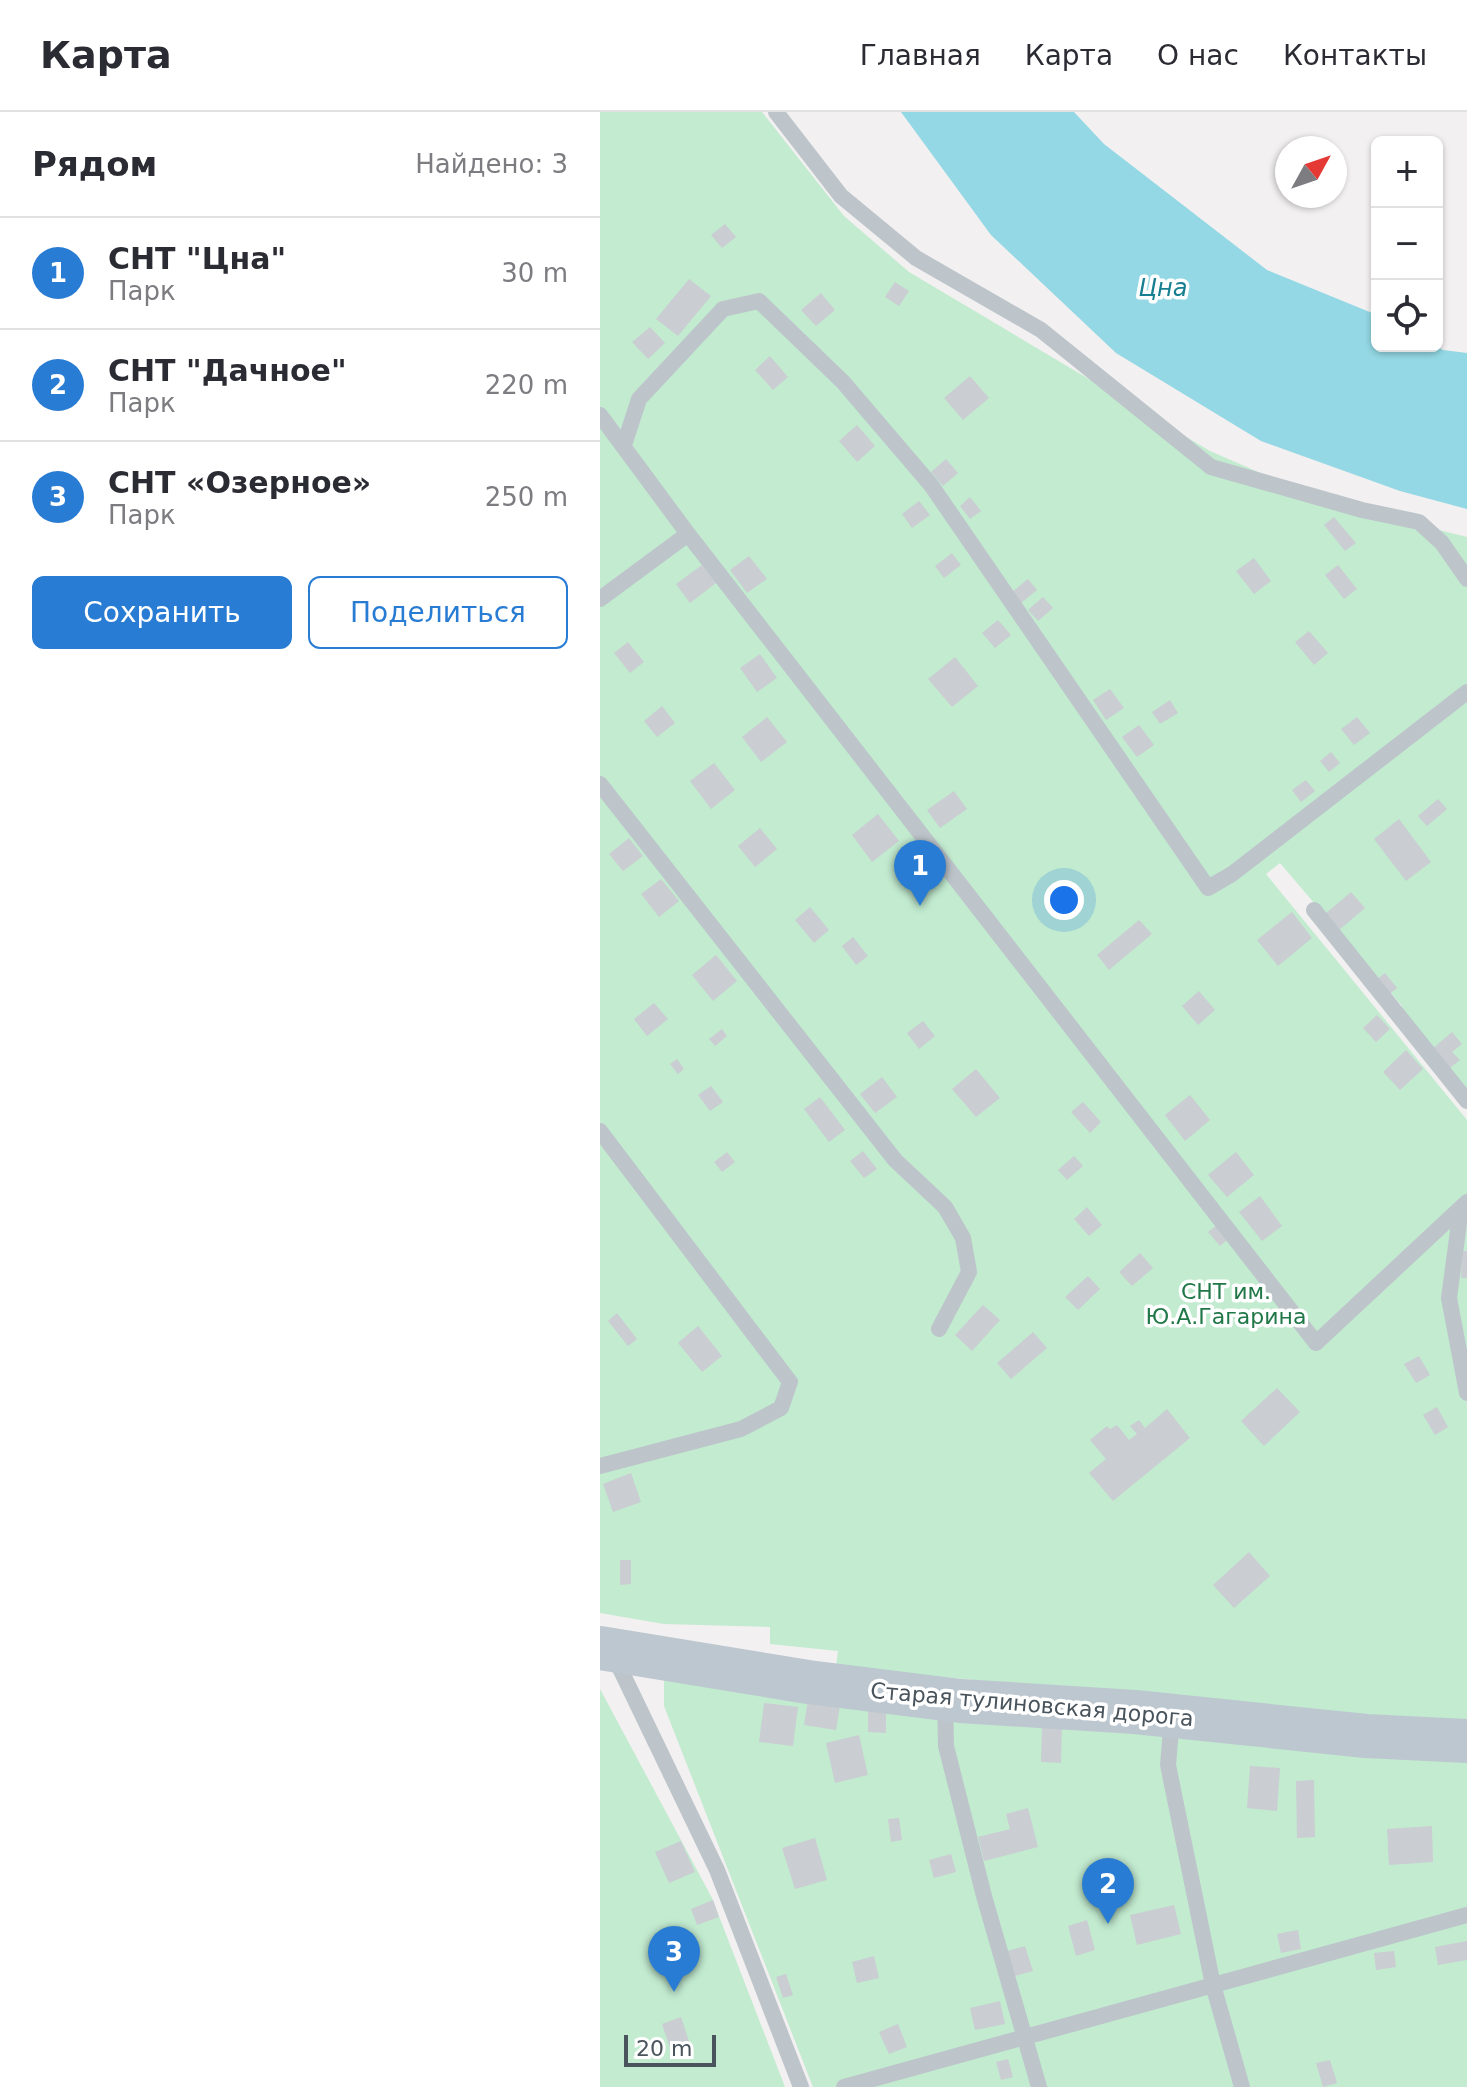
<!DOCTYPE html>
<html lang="ru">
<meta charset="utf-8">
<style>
body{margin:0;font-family:"DejaVu Sans",sans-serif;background:#f7f7f7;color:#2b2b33}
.controls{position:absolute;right:24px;top:24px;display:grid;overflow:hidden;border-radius:12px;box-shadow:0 2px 6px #0004}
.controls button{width:72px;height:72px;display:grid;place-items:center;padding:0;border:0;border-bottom:2px solid #e1e1e2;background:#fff;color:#2b2b33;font:40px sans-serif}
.compass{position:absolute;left:675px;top:24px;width:72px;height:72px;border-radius:50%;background:#fff;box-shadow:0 2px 6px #0004;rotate:50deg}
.scale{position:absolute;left:24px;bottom:20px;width:92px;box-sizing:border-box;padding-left:8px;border:4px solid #49545c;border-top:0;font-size:22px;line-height:28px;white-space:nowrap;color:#49545c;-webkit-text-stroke:6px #fff;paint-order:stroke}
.you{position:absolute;left:464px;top:788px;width:28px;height:28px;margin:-20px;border:6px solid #fff;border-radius:50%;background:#1a73e8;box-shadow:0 0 0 12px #1a73e833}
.badge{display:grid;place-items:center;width:52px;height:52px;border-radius:50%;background:#297cd3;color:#fff;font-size:26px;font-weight:700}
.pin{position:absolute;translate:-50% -66px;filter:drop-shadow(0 2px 4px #0008)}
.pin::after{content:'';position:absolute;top:42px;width:28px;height:24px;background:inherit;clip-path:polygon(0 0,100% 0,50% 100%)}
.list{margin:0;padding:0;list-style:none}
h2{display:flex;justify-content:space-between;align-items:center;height:104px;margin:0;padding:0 32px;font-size:34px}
h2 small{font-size:26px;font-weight:400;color:#7c7c81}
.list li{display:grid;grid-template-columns:52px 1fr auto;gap:24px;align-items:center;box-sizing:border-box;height:112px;padding:0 32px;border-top:2px solid #e1e1e2}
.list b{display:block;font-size:30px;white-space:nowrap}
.list p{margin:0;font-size:26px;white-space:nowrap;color:#7c7c81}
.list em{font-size:26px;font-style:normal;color:#7c7c81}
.actions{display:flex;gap:16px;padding:24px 32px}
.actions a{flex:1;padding:18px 0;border:2px solid #297cd3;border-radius:12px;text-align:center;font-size:28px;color:#297cd3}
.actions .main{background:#297cd3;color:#fff}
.icon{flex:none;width:44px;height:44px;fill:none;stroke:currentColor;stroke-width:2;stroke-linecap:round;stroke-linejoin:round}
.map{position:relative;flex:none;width:867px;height:1975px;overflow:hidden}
header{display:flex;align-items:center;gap:48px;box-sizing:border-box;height:112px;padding:0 40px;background:#fff;border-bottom:2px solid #e1e1e2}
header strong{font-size:38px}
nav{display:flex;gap:44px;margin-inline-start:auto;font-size:28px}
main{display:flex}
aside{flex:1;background:#fff}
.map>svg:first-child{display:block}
</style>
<header>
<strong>Карта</strong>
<nav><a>Главная</a><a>Карта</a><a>О нас</a><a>Контакты</a></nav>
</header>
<main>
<aside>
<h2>Рядом<small>Найдено: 3</small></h2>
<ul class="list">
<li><span class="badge">1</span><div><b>СНТ &quot;Цна&quot;</b><p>Парк</p></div><em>30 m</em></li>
<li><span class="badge">2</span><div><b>СНТ &quot;Дачное&quot;</b><p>Парк</p></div><em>220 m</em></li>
<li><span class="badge">3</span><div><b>СНТ «Озерное»</b><p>Парк</p></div><em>250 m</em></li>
</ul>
<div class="actions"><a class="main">Сохранить</a><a>Поделиться</a></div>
</aside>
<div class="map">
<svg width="867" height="1975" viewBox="0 0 867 1975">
<rect width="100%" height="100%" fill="#f2f0f0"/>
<path fill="#c2ebd0" d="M0 0H162L244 104 309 160 610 339 727 390 867 425V983L802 901V894L680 751 666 762 867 1008V1610L817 1609 236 1555 238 1539 170 1532V1515L64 1512 0 1501Z
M64 1561 867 1650V1975H213L64 1594Z
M0 1577 112 1786 185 1975H0Z"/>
<path fill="#93d8e4" d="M301 0H474L504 32 667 158 777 203V234H836L843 238 867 241V397L800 379 661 329 516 241 391 123Z"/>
<path fill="#cacdd2" d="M125 112 136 125 122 136 111 123Z
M89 167 111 184 78 224 56 207Z
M295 170 309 179 299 194 285 185Z
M221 181 235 198 216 214 201 198Z
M50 215 65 231 48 247 32 230Z
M170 244 188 265 173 278 155 258Z
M370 264 389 286 363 308 344 286Z
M257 313 275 334 257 350 239 329Z
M346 347 358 361 343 374 331 360Z
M370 385 381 399 370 407 360 394Z
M319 389 330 403 312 416 302 402Z
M734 405 756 431 745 439 724 413Z
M352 441 361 453 344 466 335 454Z
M149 444 167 467 147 481 130 458Z
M654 446 671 469 654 482 636 459Z
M102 453 116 471 90 491 76 472Z
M738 453 757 477 744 487 725 463Z
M428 467 437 478 421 491 412 480Z
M443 485 453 496 438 509 428 498Z
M398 508 411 523 395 536 382 521Z
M709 519 728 541 714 553 695 530Z
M28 530 44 550 30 561 14 541Z
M160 542 177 566 157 580 140 556Z
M355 545 378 574 352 595 328 567Z
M510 577 524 596 506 608 493 588Z
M570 588 578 601 560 612 552 600Z
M62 594 75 611 57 625 44 609Z
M167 605 187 630 161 650 142 625Z
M757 605 770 621 754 633 741 617Z
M539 613 554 633 537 645 522 625Z
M731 640 740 651 729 660 720 649Z
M114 651 135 678 111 697 90 669Z
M706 668 715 679 701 690 692 678Z
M354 679 367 697 340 716 327 698Z
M838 687 847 697 827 714 818 704Z
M278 702 299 729 272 750 252 723Z
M799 707 831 750 806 769 774 727Z
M160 716 177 737 155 755 138 734Z
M29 726 43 744 23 759 9 742Z
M61 767 79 789 59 805 41 782Z
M751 780 765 796 739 818 726 801Z
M210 795 229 818 214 831 195 808Z
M692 800 712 826 678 854 657 828Z
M539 808 552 822 509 858 497 843Z
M253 825 268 844 256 853 242 834Z
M116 843 137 869 113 889 92 863Z
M785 861 797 876 788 883 776 868Z
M599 879 615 898 598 913 582 894Z
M54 891 68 907 47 924 34 907Z
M777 903 790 917 776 930 763 916Z
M323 909 335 924 319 937 307 921Z
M122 917 127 924 115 934 109 927Z
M852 920 862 932 852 940 860 948 846 959 830 939Z
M806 938 823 957 800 978 783 960Z
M77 947 84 957 78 962 70 952Z
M376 957 400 986 376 1005 352 977Z
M282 965 297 985 275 1001 260 982Z
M111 974 123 990 110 999 98 983Z
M590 983 610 1008 585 1029 565 1003Z
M220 985 245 1018 229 1030 204 997Z
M483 990 501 1010 490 1021 471 1000Z
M263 1039 277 1057 264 1066 250 1049Z
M127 1040 135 1050 122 1060 114 1050Z
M636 1040 654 1063 627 1085 608 1063Z
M474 1044 483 1054 467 1068 458 1058Z
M660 1084 682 1114 662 1129 639 1100Z
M487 1095 502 1113 489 1124 474 1107Z
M622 1109 633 1123 620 1134 608 1120Z
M862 1139H867V1166H861Z
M540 1141 553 1156 532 1174 519 1160Z
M488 1164 500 1177 478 1198 465 1185Z
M383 1193 400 1208 372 1239 355 1223Z
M17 1201 37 1227 28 1234 8 1209Z
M98 1214 122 1244 102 1260 78 1231Z
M433 1220 447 1236 411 1267 397 1251Z
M819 1244 830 1263 816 1271 804 1252Z
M677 1276 700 1300 664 1334 641 1309Z
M837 1295 848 1315 835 1323 823 1303Z
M567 1297 590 1326 513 1389 489 1361 506 1347 490 1328 507 1314 510 1317 517 1313 529 1328 537 1322 530 1314 539 1308 545 1316Z
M31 1361 41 1390 13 1400 3 1372Z
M649 1440 670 1464 634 1496 613 1473Z
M20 1448H31V1472L20 1473Z
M208 1588 240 1594 236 1618 204 1613Z
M164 1591 198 1595 193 1634 159 1630Z
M268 1597H286V1621L268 1620Z
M442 1610 462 1611 461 1651 441 1650Z
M259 1623 268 1663 235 1671 226 1631Z
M650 1654 680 1656 677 1699 647 1696Z
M714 1668 715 1725 697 1726 696 1669Z
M428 1696 438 1735 384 1749 378 1725 410 1717 406 1702Z
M299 1706 302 1728 291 1730 288 1707Z
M832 1714 833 1750 789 1753 787 1717Z
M215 1726 227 1768 195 1777 182 1736Z
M81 1729 95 1760 69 1771 55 1740Z
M351 1742 356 1760 334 1766 329 1748Z
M113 1788 119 1805 97 1813 91 1797Z
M574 1793 581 1822 537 1833 530 1803Z
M487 1808 495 1838 476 1844 468 1814Z
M698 1818 701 1837 681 1841 677 1822Z
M867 1829V1848L838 1853 835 1835Z
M425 1834 433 1859 415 1864 407 1839Z
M794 1839 796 1855 776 1858 774 1841Z
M274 1844 279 1866 257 1871 252 1850Z
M186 1862 193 1883 183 1886 176 1865Z
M400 1889 405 1912 375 1918 370 1896Z
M81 1905 90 1932 71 1938 62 1912Z
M298 1912 307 1935 289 1942 279 1920Z
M408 1947 413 1965 401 1968 396 1950Z
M730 1948 737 1971 723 1975 716 1951Z"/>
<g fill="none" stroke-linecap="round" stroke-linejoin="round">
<path stroke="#bdc5cb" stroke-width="16" d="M176 0 241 84 316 146 441 218 611 355 762 398 819 410 842 431 867 467
M0 303 88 422 0 487
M24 333 39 287 123 197 159 189 243 270 331 373 608 776 632 762 867 580
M88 422 716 1231 867 1090
M0 672 295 1048 345 1095 363 1126 369 1160 339 1217
M714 798 867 989
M0 1019 190 1270 181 1296 141 1317 0 1354
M861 1096 849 1186 867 1281
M14 1544 117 1758 201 1975
M345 1588 346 1634 384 1784 439 1975
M572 1606 568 1653 613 1873 642 1975
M244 1975 867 1803"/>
<path stroke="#bdc7d0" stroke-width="44" d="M0 1536 208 1570 361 1589 535 1600 766 1624 867 1629"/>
</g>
<g text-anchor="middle" stroke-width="7" stroke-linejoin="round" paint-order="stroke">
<g font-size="22" fill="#207747" stroke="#fff">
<text x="626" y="1187">СНТ им.<tspan x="626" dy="25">Ю.А.Гагарина</tspan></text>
</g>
<g font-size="22" fill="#49545c" stroke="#fff">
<text transform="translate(432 1592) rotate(5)" y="8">Старая тулиновская дорога</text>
</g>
<g font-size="24" font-style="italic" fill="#187e91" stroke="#fff">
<text x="563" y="184">Цна</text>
</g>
</g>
</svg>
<div class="controls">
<button>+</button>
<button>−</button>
<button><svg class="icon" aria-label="locate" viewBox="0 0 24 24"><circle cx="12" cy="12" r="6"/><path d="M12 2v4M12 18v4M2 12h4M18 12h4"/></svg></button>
</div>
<svg class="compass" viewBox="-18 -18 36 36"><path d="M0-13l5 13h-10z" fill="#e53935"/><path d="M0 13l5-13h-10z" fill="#7c7c81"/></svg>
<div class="scale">20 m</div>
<div class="you"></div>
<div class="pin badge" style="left:320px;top:794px">1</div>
<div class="pin badge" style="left:508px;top:1812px">2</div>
<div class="pin badge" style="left:74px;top:1880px">3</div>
</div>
</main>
